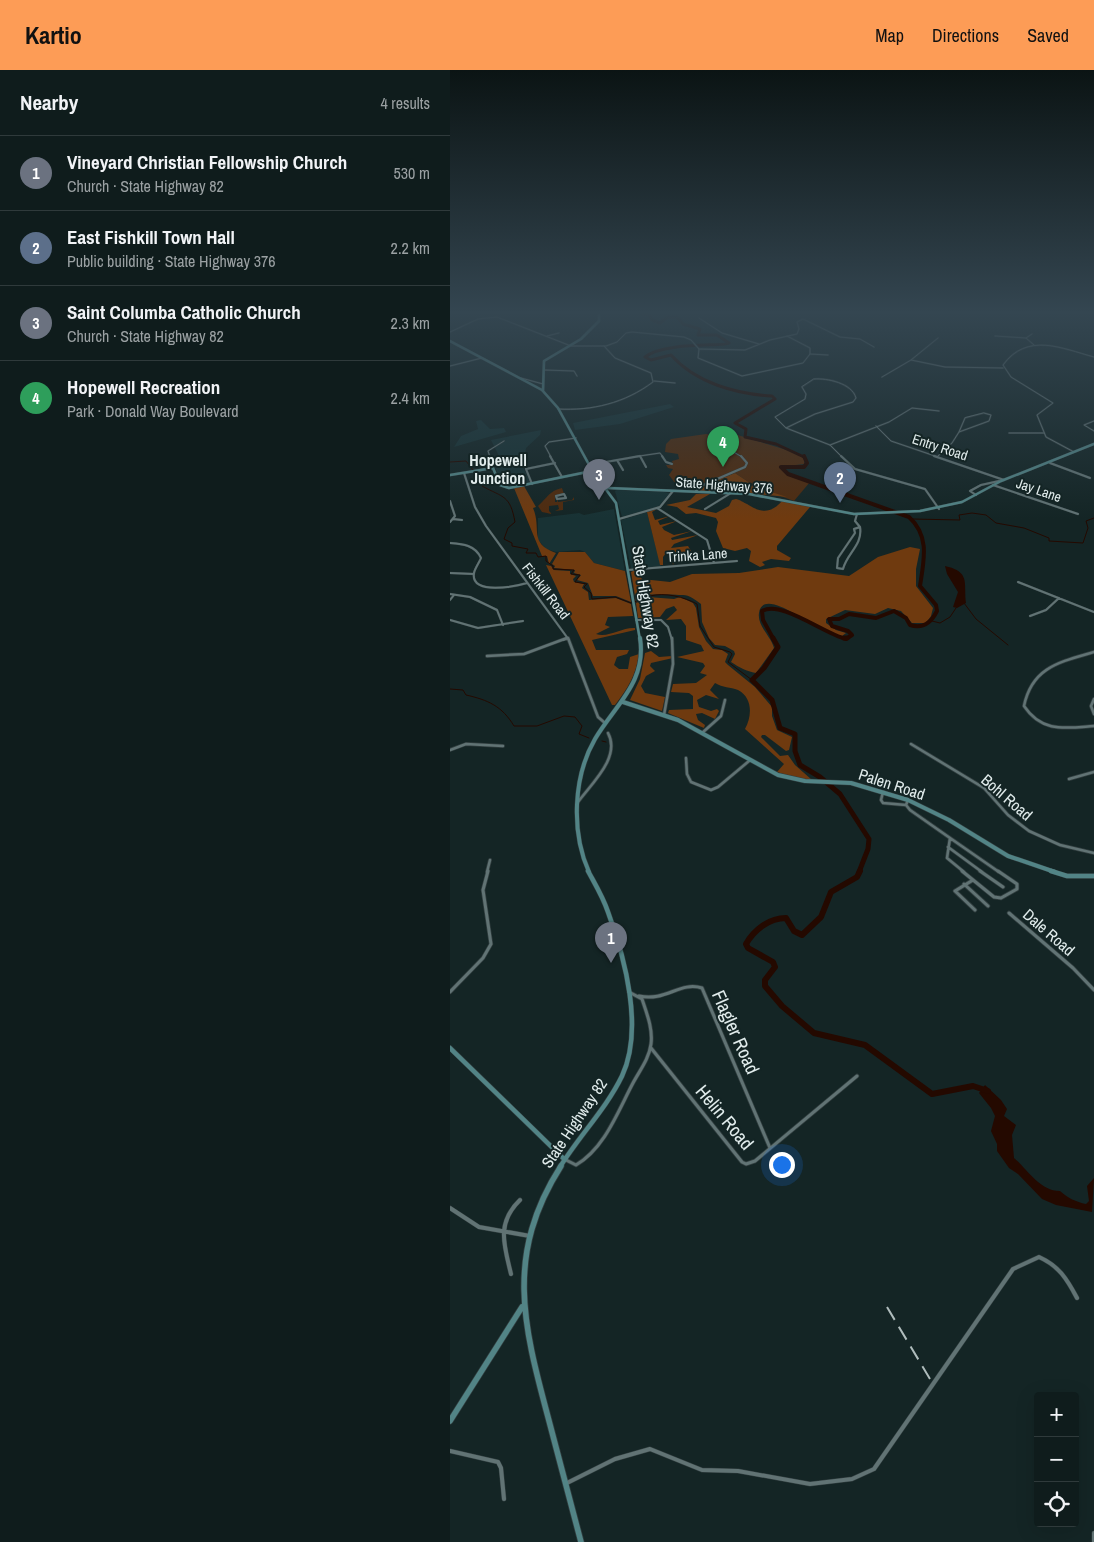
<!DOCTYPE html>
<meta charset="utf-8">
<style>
body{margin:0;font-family:"Archivo Narrow",sans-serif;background:#1d2929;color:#f1f3f6}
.controls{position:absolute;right:15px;bottom:15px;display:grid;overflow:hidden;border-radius:5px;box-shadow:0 5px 20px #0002}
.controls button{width:45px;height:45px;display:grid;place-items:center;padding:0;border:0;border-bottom:1px solid #2f3a3b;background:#0f1c1c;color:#f1f3f6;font:25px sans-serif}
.you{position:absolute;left:331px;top:1094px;width:18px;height:18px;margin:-12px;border:4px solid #fff;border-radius:50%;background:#1a73e8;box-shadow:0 0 0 8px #1a73e833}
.badge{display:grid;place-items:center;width:32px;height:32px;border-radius:50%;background:#fd9c56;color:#fff;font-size:16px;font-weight:700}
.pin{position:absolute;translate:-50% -41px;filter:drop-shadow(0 1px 2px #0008)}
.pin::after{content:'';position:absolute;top:26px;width:18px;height:15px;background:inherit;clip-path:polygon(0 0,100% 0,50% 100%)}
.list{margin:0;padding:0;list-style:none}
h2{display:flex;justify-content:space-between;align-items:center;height:65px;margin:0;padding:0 20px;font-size:21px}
h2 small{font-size:16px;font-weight:400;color:#9ba1a3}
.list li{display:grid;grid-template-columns:32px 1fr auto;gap:15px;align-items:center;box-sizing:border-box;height:75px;padding:0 20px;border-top:1px solid #2f3a3b}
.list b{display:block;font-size:19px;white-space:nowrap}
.list p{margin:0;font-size:16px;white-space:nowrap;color:#9ba1a3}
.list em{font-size:16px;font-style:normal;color:#9ba1a3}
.icon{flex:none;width:28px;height:28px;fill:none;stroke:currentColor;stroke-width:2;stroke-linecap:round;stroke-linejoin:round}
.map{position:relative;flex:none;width:644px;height:1472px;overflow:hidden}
header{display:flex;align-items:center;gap:30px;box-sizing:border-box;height:70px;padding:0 25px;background:#fd9c56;color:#111}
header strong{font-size:24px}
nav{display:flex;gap:28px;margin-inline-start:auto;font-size:18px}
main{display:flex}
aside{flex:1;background:#0f1c1c}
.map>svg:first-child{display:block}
</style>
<header>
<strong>Kartio</strong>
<nav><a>Map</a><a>Directions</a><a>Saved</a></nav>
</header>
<main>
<aside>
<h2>Nearby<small>4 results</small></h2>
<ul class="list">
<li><span class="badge" style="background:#6b7280">1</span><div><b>Vineyard Christian Fellowship Church</b><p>Church · State Highway 82</p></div><em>530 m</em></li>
<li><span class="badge" style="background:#5c6f8a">2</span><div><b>East Fishkill Town Hall</b><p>Public building · State Highway 376</p></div><em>2.2 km</em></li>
<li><span class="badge" style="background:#6b7280">3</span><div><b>Saint Columba Catholic Church</b><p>Church · State Highway 82</p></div><em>2.3 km</em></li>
<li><span class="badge" style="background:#2e9e5b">4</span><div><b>Hopewell Recreation</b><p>Park · Donald Way Boulevard</p></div><em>2.4 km</em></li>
</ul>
</aside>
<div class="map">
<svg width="644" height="1472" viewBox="0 0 644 1472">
<rect width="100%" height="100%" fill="#142525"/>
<path fill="#183234" d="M220 334 224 337 170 354 125 360 123 353Z
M31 350 40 359 54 358 56 362 4 377 11 366 28 359 26 351Z
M91 360 90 365 76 378 73 397 81 413 58 417 52 415 44 394 51 390 41 370Z
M167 420 208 421 220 423 208 437 172 447 165 421Z
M164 439 175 501 144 493 135 482 130 480 106 482 96 479 88 470V448L129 443 134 445Z
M197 442 211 497 181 498 171 450Z"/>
<path fill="#502b0e" d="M281 363 350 384 355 388 354 394 329 397 339 405 360 412 344 431 306 417 285 403C272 408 257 417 246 421L247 415 239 408 225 413 219 405 223 399 218 398 216 395H223L222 391 229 389 228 384 215 382 216 374 221 369 256 364 274 366Z
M112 418 114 424 105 428V432H107V428L108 432 122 430 124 427V430L113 432V440L105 441 109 439 108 435 99 436V441L102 444 92 442 88 436C98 427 99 421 112 418Z"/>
<path fill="#6f3a0f" d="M285 403 306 417 337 427 276 421 281 416 273 413 264 416 266 421H249L258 414Z
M74 416 86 437 83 438C92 459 78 473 106 483L99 494 97 486H92L64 418Z
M246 424H260L237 437 266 443 279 436 282 430 286 429C291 430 292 432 297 434 312 444 322 443 333 430L360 437 327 476V480L341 488 339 491 321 489 312 492 315 495 310 497 299 491 301 481 297 478 285 481 273 478 266 461 268 452 266 448 246 443 236 444 227 437 216 435 240 430Z
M207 439 202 442 205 450 220 446 208 451 210 455 227 451 212 457 214 460 224 465 242 461 221 468 222 470 248 465 224 474 221 478 238 476 241 481 250 482 237 483 235 487 233 484H227L223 495 221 484 216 483 213 487V495H210L197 442Z
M460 477 470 479 466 499V516L483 538 481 546 476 553H462L451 541 438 538 425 544 395 540 376 549V553L386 560 396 563 392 566C383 564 372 559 363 555 355 551 312 518 309 543 307 556 321 566 324 578L306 603C296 601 290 598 281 592L285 584 284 581 275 576 265 575 259 568 252 552 251 534C246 530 239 525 233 525 229 525 198 524 196 525 192 526 189 530 186 532L181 502 185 500 192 509 220 512 242 504 289 503 328 497 399 506 428 487Z
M109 482H135L144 493 175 501 181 532 166 526H143L138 513 127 510 131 505 124 503 125 500 104 498 105 496 102 494Z
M96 495 101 496 104 500 120 501V504L126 506 123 509 124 512 134 514 132 518 138 522 139 530 166 528 181 534 183 546 158 547 155 555 160 557 146 564C159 568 172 557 185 558V560L142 570 146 580H179L177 584 167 587 164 595 169 599H178L180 587 189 584C186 605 178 618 165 635H162Z
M198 527 224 529 230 527 243 533 246 538 249 557 256 571 263 579 272 580 278 584 275 592 278 595 305 617 322 637V646L327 660 342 667 339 680 336 681 315 665H312L311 667 330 686 338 685 345 695 362 710 344 708 327 702 334 694 295 659C302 646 303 628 288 620 280 617 273 618 265 613L260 620 269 629 256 625 247 630 249 637 261 641 267 639 269 641 265 649 252 643 246 644 248 650 255 655 254 658 218 643 219 640 243 639V626L239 623 221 622 223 614 246 613 257 605 250 603 255 596 253 593 227 587 254 581 251 575 236 570V556L231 549 216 550 227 540 224 536 216 539 210 547 188 548 186 533Z
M201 581 209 587 222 586 223 588 201 593 200 596 205 601 196 606 191 616 195 623 215 627 212 641 180 630 190 609 195 583Z"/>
<path fill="#240900" d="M495 496C522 502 513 515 516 533L507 538 503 537 508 522 497 504Z
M535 1015 551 1030 557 1039 554 1046 566 1055 562 1065 564 1088C578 1100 590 1121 610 1121 618 1128 626 1132 636 1134L639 1131 637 1116 644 1108 642 1142 606 1135 592 1129 568 1104 559 1098 547 1081V1074L541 1061 545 1046 541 1038 529 1023Z"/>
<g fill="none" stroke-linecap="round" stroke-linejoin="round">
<path stroke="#240900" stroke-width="1" d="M0 392 16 391 23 400
M24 402 26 407 32 409 34 413 32 416C54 428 60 425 65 452L58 458 54 469 62 473V476L78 479 76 483H86L88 487 96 486V491L103 496V499L124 500 121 504 130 505 125 512 137 514 134 517 141 523 142 529 165 527 181 533C188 531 193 528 200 526 215 522 234 527 247 534L250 556 264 577 280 582 282 584 278 592 302 610
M462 449 510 450 509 445 522 443 536 445 546 453 574 458 599 468V471L633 473 638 458 636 451 644 448
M514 533 526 549 558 575
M482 551 490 553 500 547 506 538
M0 619 13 620 16 625C38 630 52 636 64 656H87L114 646 125 647 132 656 129 664 139 668
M152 671 156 672"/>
<path stroke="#240900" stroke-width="3" d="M189 243 199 245 202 250 210 253 218 247H227L233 254 250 259 248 265H267L279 273C275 277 215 271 195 287L201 290 221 285C246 313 286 324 322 326L325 329 285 353 296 359 295 367 326 374 354 387"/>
<path stroke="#240900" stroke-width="4" d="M324 570 313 550 312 541C331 530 373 563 396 569L402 565 398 561 382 556 379 549H389L399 544 426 548 444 541 456 548 460 555C473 559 481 553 487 541L486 535 470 516C474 490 480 466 459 447L338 404 331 397H354L357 393 354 386"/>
<path stroke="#240900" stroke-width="5" d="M323 568 328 577 314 598 302 610 322 630 330 658 345 664V681L350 695 370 707 390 724 419 769 418 779 409 802
M394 568H397"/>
<path stroke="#240900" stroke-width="6" d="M410 801 407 807 381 822 371 847 352 865 344 861 336 848C319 848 304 860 296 874L298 878 323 892 325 897 315 910V916L332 936 364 963 415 975 482 1024 523 1016 538 1021"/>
<g stroke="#323f40" stroke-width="2">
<path id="street-far4" d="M249 248 272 263 309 274
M0 262 28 249 47 247 121 276H156L167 272 176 263 182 262 234 267 241 270 249 279 248 288 292 306 353 293 360 284V278L337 266
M97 266 109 263
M545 266 576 268 584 275
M576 268 582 264
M249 279 295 280 320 270 347 264 349 259 347 252 353 249 390 267 410 269 424 277
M360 284 378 285
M461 290 488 268
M0 296 32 288
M94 300 124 301 127 306
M432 307 461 290 495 297 553 298
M71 308 93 314
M364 309C377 308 402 313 406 328L403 332 365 344 336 358 325 347 355 329 356 324 352 317Z
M204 311 225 313
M108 339C142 341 175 333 203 312L201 303 165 288 154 276
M534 343 541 345 539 351 509 362 515 348Z
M644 351 634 355 644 361
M426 356 441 371 488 387
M336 358 380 375 392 387
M559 363H594
M380 375 439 352 462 338 489 341
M282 381 292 387
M624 382 596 367 587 345 603 333 561 307 553 295C577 262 611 278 644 287
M40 387 38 381 54 371
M101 387 95 376 99 372 126 368
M183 387 210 383 213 387
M487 387 502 373 509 362"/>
</g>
<g stroke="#323f40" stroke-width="2.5">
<path id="street-far3" d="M39 386 43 398
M100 386 112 407
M190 386 196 397
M212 386 216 392 222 394
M391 386 405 399 475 419 489 439
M484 386 554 410
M167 390 173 400
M600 393 640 408
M139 395 190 386
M14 403 25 437 36 456 119 570
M82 414 76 399 105 393
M543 415 628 444
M246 421 251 416 295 397 297 393 291 386
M114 424 116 428 107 429 106 426Z
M526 425 520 421 531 415 549 411
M0 431 5 446 0 452
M207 438 257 470 264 493
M255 439 281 423
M407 444 405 451 410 457
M3 449 12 450
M169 449 210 437 223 421
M410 457C413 475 397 483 393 499L387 498 388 488 405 463 404 459Z
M0 473C13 474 25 475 31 488 29 493 25 498 24 503 20 526 67 516 77 513
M178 500 287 491
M0 503 24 504
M568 512 644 542
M0 524 20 527 47 540 53 555
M0 530 4 525
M580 546 596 540 609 528
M0 550 28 558 73 551
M186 550H211L218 557 222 570
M113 570 118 568"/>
</g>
<g stroke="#323f40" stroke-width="4">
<path id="street-far2" d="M118 568 148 647 155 653
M644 582C610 592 582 597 574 636 592 663 615 658 644 656
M37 586 74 584 117 568
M644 629 641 636 644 644
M214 645 223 594 222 568
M252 663 271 646 275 630
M461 674 534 718 558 745 579 761 610 775 644 783
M0 680 16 674 53 676
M236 688 237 704 241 712 261 720 268 717 299 691
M619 709 644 702
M433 722 431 730 433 733 456 735
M458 730 456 735 460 740 500 768
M128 732C142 713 171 687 158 663
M500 768 549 802
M500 768 497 788 514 802
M498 777 532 802
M37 802 40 790"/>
</g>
<g stroke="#323f40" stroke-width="4.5">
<path id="street-far1" d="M512 801 544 827 551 828 567 819V814L548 801
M530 801 553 817
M523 810 505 821 525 840
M514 814 538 836
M559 843 623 898 644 920
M0 922 33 888 41 874 33 820 38 801
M189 926C216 932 230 911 252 918L320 1078
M201 978 292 1092 296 1094 305 1091 407 1006
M114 1089 126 1095C155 1078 168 1041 183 1013 190 1000 199 989 201 974 203 959 197 944 192 929L179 922"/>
</g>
<g stroke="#323f40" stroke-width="5">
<path id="street" d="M0 1138 29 1157 80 1166
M61 1204C54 1175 46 1153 70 1130
M0 1381 48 1392 51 1398 54 1429
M117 1413 165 1389 200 1379 252 1400 288 1401 360 1414 402 1409 424 1399 563 1199 589 1187C609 1196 617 1209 627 1228
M644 1463V1472"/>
</g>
<g stroke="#323f40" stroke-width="3">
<path id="secondary-far3" d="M0 271 92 320 108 338 143 402 166 433 190 570
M93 321 94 291 131 269 149 251V243
M0 405 43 398 50 415 59 418 142 401
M158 418 299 424 404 444 470 441 512 432 551 411 644 374"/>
</g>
<g stroke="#323f40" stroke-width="5">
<path id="secondary-far2" d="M173 632 228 650 328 705 355 711 401 713 458 730 499 750 558 786 605 802
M139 802C121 762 123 707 145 669 165 635 197 612 190 568"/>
</g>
<g stroke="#323f40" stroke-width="5.5">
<path id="secondary-far1" d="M601 801 617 806H644
M0 978 114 1089
M110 1097C129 1066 156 1039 172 1006 194 959 175 888 158 842 153 827 145 814 138 801"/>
</g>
<g stroke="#323f40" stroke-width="7">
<path id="secondary" d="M111 1096C55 1184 73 1254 98 1347 109 1389 120 1430 131 1472
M0 1351 72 1237"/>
</g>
<use href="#street-far4" stroke="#617374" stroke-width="1"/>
<use href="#street-far3" stroke="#617374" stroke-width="2"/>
<use href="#street-far2" stroke="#617374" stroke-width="2.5"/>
<use href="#street-far1" stroke="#617374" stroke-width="3"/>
<use href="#street" stroke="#617374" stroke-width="4"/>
<use href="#secondary-far3" stroke="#528486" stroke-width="2.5"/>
<use href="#secondary-far2" stroke="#528486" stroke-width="4"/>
<use href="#secondary-far1" stroke="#528486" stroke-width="4.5"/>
<use href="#secondary" stroke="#528486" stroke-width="5.5"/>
<path stroke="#afbcbc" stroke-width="2" stroke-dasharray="15 8" stroke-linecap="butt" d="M437 1237 480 1309"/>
</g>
<linearGradient id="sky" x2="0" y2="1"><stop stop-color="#0b1414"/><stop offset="0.54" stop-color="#344651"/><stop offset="1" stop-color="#344651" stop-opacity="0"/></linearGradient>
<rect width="644" height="449" fill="url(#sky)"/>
<g text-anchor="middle" stroke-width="4" stroke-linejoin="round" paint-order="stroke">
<g font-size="14" fill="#e1ecec" stroke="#142525">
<text transform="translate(490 377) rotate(18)" y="5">Entry Road</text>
<text transform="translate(274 415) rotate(4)" y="5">State Highway 376</text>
<text transform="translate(589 420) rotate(19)" y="5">Jay Lane</text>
<text transform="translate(247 485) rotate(-4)" y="5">Trinka Lane</text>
<text transform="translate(96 521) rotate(52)" y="5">Fishkill Road</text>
</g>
<g font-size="16" font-weight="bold" fill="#e1ecec" stroke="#142525">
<text x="48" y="396">Hopewell<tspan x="48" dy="18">Junction</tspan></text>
</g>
<g font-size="16" fill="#e1ecec" stroke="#142525">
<text transform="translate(196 527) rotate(81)" y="6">State Highway 82</text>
<text transform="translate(442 714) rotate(18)" y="6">Palen Road</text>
<text transform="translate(557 727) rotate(41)" y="6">Bohl Road</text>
<text transform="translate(599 862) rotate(41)" y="6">Dale Road</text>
<text transform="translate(124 1053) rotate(-56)" y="6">State Highway 82</text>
</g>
<g font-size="19" fill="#e1ecec" stroke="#142525">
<text transform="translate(286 962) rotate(66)" y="7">Flagler Road</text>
<text transform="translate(275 1047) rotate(50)" y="7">Helin Road</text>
</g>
</g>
</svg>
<div class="controls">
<button>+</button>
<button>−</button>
<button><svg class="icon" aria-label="locate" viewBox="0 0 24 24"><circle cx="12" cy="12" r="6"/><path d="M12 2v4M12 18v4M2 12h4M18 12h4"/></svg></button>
</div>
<div class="you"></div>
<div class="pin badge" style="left:161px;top:893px;background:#6b7280">1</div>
<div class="pin badge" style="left:390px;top:433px;background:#5c6f8a">2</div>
<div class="pin badge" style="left:149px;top:430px;background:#6b7280">3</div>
<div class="pin badge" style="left:273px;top:397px;background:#2e9e5b">4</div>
</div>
</main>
